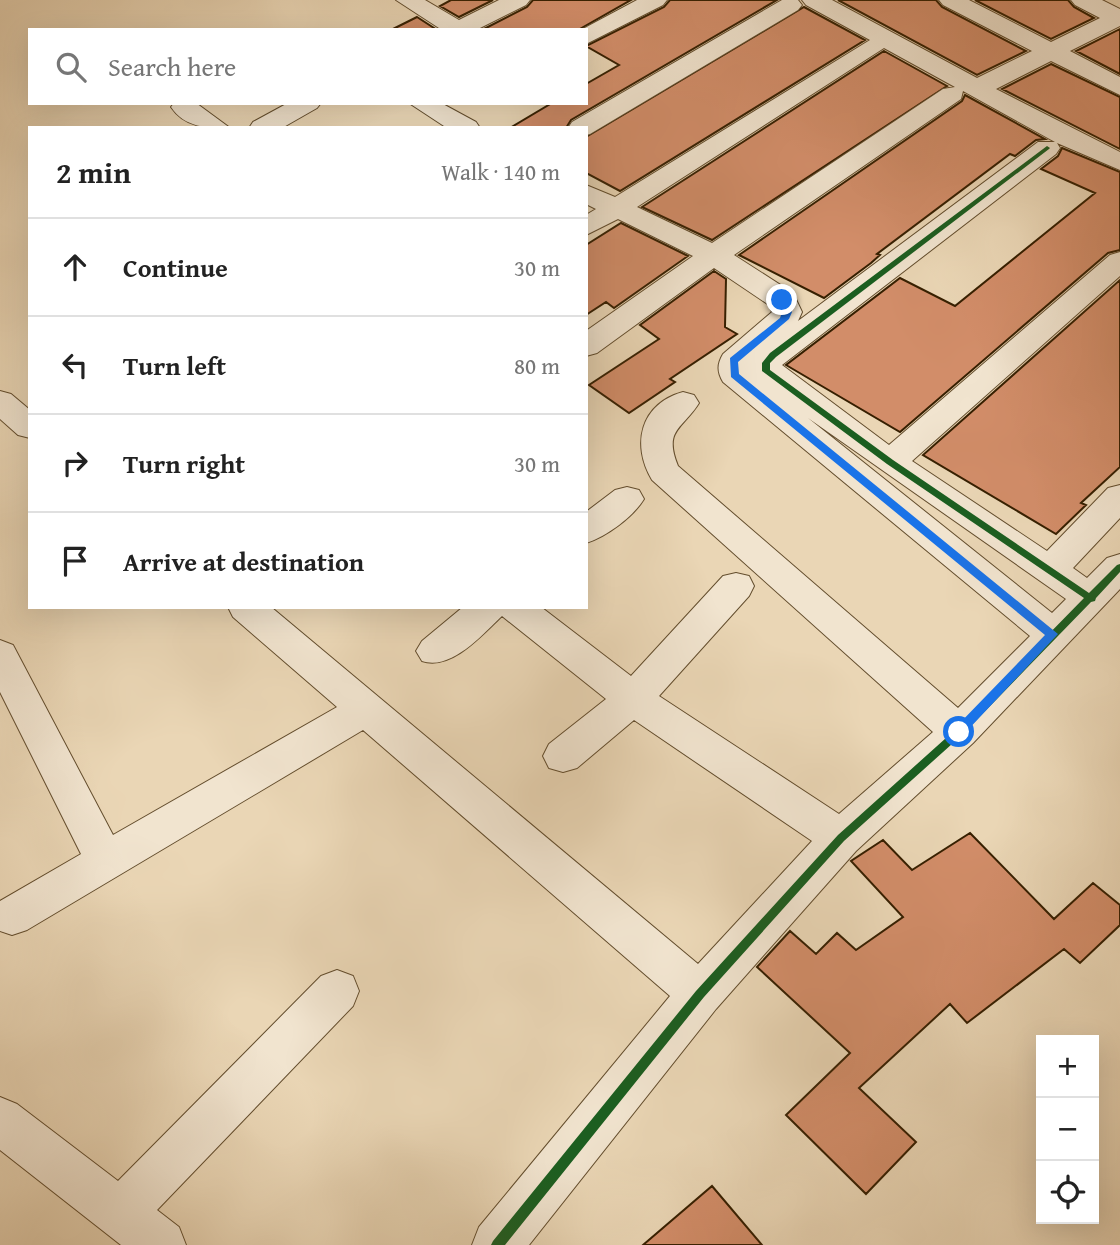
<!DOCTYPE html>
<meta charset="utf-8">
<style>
body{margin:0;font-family:"Gentium Book Plus",serif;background:#f6f6f6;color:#222}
.controls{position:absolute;right:21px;bottom:21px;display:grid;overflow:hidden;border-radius:0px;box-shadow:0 7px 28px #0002}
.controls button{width:63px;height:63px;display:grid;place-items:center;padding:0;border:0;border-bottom:2px solid #e0e0e0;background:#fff;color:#222;font:35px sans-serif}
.stop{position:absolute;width:21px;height:21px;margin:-16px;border:5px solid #1a73e8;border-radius:50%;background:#fff}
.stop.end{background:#1a73e8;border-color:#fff;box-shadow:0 2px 7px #0008}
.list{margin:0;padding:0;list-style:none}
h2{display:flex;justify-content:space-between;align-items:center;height:91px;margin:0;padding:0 28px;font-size:30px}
h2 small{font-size:23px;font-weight:400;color:#767676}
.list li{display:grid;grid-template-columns:46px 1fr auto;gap:21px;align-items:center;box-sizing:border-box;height:98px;padding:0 28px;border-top:2px solid #e0e0e0}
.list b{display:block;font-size:26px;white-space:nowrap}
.list em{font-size:23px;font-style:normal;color:#767676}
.icon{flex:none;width:38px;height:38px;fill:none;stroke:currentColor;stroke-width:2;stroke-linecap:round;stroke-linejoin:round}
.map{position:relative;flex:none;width:1120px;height:1245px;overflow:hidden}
.search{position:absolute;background:#fff;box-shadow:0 7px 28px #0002;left:28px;top:28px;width:560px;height:77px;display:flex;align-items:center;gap:18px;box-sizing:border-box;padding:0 24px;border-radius:0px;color:#767676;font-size:26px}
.panel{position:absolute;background:#fff;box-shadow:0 7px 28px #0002;left:28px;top:126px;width:560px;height:483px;border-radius:0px}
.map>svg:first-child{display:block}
</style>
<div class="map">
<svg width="1120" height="1245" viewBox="0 0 1120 1245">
<rect width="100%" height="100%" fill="#ead6b5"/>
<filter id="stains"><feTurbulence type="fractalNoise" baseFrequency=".00286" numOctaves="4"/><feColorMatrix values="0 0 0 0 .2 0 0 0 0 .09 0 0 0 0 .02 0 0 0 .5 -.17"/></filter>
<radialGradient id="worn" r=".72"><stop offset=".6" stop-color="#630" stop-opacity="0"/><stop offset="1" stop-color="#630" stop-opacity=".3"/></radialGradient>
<path fill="#d28d69" stroke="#361f00" stroke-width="2" d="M451 0H493L459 17 440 6Z
M533 0H631L578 30H482L527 7Z
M670 0H777L571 120 566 128H510L552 103H586V84L619 65 586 46 664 7Z
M838 0H936L942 7 1026 51 977 75Z
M975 0H1068L1074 7 1094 18 1051 39Z
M804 7 865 40 620 191 586 173V137Z
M417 17 437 30H391Z
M1120 29V74L1076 51Z
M884 51 947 86 712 240 642 207Z
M1051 64 1120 97V149L1002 89Z
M965 95 1045 139 1036 140 1015 156 1010 154 877 254 880 255 871 263 824 298 739 255 962 101Z
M1062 148 1120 172V250L1108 253 900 432 786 365 900 278 955 306 1095 193 1041 169 1058 156Z
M621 223 688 256 614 308 606 302 586 315V245Z
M714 271 726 279 725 327 737 334 670 379 675 382 629 413 589 385 659 339 640 325Z
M1120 280V467L1081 503 1086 505 1056 534 923 455Z
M970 833 1054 919 1093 883 1120 905V925L1080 963 1064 949 967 1023 950 1004 859 1088 916 1142 866 1194 786 1115 850 1053 757 967 790 931 816 954 837 933 856 950 903 917 851 861 883 840 912 870Z
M712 1186 762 1245H643Z"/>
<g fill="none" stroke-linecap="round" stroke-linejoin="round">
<g stroke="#634d2d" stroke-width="2">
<path id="minor" d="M396 0H425L459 20 499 0H530L526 5 476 30H442Z
M637 0H667L663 5 586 44V30H581Z
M782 0H798L802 5 798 10 590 134 586 135V128H568L572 122Z
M802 0H832L977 78 1032 51 943 5 939 0H969L1051 42 1100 18 1075 5 1071 0H1102L1120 9V26L1070 51 1120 77V95L1051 61 996 89 1120 152V170L1057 143 1060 148 1056 154 782 365 889 445 1110 255 1120 252V276L912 461 1047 551 1108 488 1120 485V518L1073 568 1087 578 1107 558 1120 554V589L973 743 856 851 716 1009 529 1245H472L479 1227 670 996 363 730 27 930 12 935 0 931V901L81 854 0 692V640L13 645 113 835 337 707 233 617 228 607H271L698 964 812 841 634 720 577 768 563 772 549 768 543 756 549 744 606 699 502 616C482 635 451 671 422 661L416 651 422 641 463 607H541L631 676 723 576 736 573 749 576 754 586 749 596 659 696 839 814 933 732 652 480C631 445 640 404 683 392L694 395 699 403C683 429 663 429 678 466L958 708 1030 636 723 382C717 372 717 364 723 354L772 312 769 305 714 268 597 353 586 356V331L693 256 618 219 586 235V215L596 209 586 204V185L615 197 870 40 806 5ZM884 48 955 87 943 89 712 243 637 207ZM963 91 1055 142H1038L798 321 802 312 793 293 734 255 961 99ZM808 418 1066 599 1052 613Z
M174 103H196L230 128C207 128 185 128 171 107Z
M288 103H321L317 108 282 128H249L253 122Z
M409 103H441L476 122 480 128H447Z
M0 391 11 394 30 410V438L18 435 0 419Z
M627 487 639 490 644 499C633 517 606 537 586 543V512L615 490Z
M337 970 353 976 359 991 353 1006 157 1210 179 1227 186 1245H121L0 1150V1097L17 1104 118 1181 321 976Z"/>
</g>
<use href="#minor" fill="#f1e4cf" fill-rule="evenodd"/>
<g stroke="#f1e4cf" stroke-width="4">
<path id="cycleway" d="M1047 146 1050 148 1049 149 776 357 770 363V370L893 460 1089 593 1117 565 1120 564V572L1096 598 1095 601 1091 602 962 735 844 841 704 997 505 1245H491L493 1241 696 991 838 835 956 729 1084 598 887 464 762 371V363L770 353Z"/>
</g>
<use href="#cycleway" fill="#1b5e20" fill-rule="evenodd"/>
</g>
<path fill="#1a73e8" d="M782 297 792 312 789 319 738 362 739 374 1058 634 963 735H955V728L1045 635 731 377 730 358 780 318 782 312 777 300Z"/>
<rect width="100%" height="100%" filter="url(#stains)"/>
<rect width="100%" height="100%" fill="url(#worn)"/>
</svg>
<div class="controls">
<button>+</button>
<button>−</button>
<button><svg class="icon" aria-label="locate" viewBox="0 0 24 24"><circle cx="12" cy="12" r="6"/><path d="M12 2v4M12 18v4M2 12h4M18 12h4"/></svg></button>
</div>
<div class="stop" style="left:959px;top:732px"></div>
<div class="stop end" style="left:782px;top:300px"></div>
<div class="search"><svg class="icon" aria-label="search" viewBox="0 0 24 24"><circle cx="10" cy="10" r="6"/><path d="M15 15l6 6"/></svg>Search here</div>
<section class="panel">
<h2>2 min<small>Walk · 140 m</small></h2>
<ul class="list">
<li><svg class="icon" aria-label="ahead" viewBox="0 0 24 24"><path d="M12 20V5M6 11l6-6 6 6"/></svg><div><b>Continue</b></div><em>30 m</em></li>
<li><svg class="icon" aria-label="left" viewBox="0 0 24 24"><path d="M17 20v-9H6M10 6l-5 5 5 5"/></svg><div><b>Turn left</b></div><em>80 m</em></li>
<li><svg class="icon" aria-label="right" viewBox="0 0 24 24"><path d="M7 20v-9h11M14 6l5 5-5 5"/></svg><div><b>Turn right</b></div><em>30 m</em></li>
<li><svg class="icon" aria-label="arrive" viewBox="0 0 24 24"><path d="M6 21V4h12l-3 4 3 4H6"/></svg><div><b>Arrive at destination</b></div></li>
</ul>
</section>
</div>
